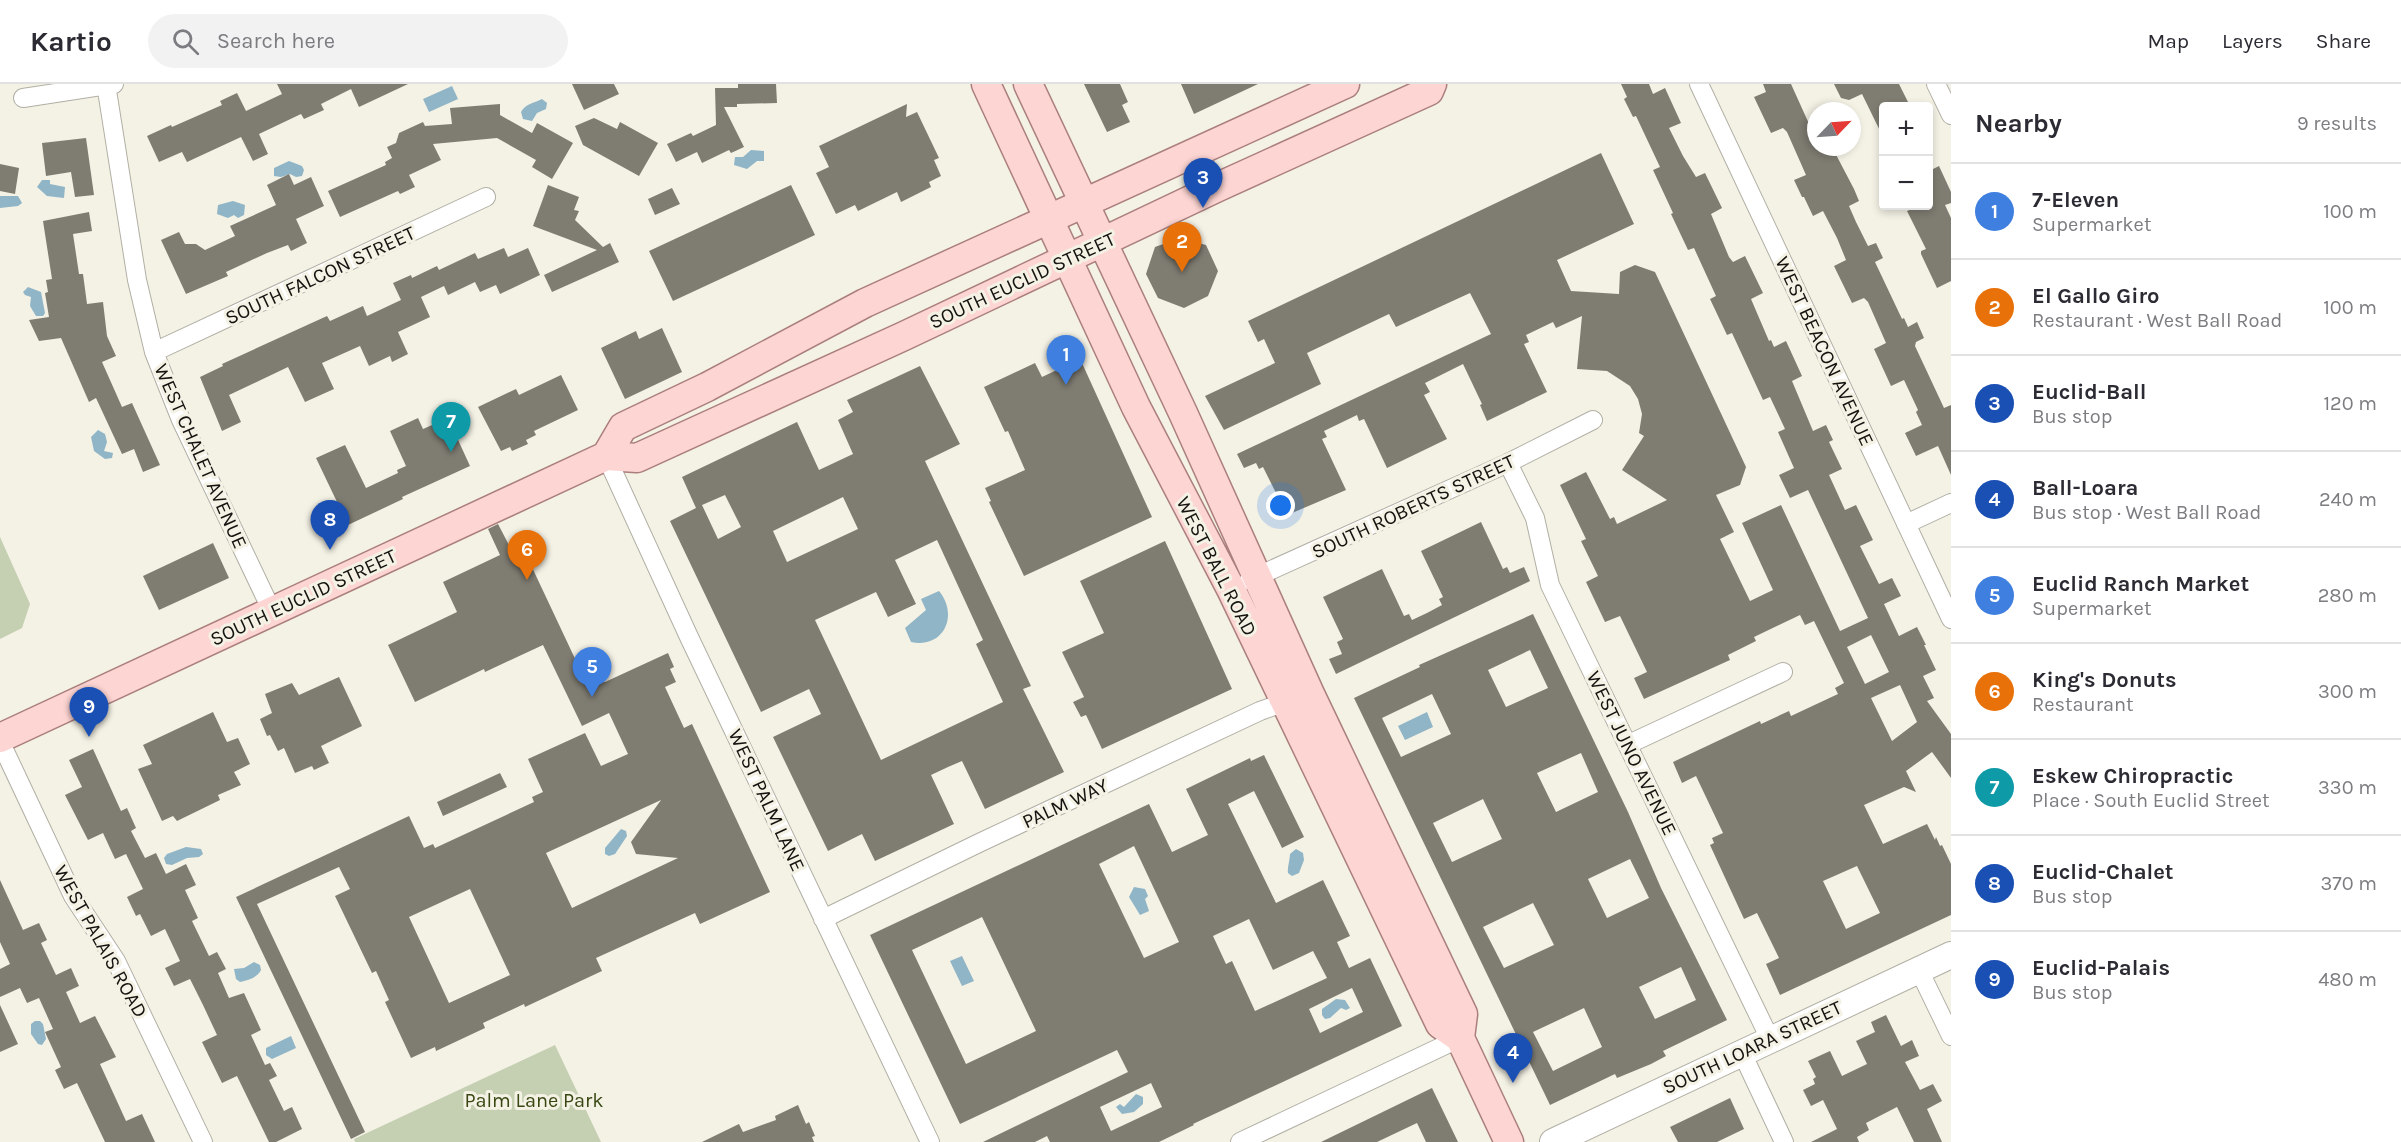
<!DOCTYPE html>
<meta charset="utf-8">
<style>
body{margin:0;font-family:Karla,sans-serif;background:#f2f2f3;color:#2b2b33}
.controls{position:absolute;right:18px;top:18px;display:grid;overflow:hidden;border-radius:6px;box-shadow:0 3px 9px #0003}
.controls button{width:54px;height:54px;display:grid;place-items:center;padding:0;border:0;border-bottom:2px solid #e1e1e2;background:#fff;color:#2b2b33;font:30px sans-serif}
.compass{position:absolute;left:1807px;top:18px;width:54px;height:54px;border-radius:50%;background:#fff;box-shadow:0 3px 9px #0003;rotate:65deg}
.you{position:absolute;left:1281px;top:422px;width:21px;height:21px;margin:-15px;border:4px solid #fff;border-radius:50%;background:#1a73e8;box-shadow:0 0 0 9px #1a73e833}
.badge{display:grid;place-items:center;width:39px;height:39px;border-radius:50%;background:#db2777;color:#fff;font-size:20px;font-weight:700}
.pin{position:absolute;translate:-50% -50px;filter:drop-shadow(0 2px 3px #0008)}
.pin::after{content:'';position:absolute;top:32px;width:21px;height:18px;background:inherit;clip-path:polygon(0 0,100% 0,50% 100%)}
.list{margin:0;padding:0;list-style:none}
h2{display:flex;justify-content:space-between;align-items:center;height:78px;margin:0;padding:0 24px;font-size:26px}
h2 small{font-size:20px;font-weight:400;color:#7c7c81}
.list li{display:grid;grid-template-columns:39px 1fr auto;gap:18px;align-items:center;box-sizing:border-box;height:96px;padding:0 24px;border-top:2px solid #e1e1e2}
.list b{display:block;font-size:22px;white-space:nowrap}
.list p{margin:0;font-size:20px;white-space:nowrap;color:#7c7c81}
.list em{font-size:20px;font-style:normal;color:#7c7c81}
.icon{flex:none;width:33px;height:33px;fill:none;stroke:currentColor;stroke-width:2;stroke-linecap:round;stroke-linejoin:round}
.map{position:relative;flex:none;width:1951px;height:1058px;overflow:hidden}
header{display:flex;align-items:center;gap:36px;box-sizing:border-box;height:84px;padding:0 30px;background:#fff;border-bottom:2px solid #e1e1e2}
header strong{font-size:28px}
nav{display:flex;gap:33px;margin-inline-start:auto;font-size:21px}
.search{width:420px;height:54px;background:#f2f2f3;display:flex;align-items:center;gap:15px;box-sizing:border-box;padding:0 21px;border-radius:33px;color:#7c7c81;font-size:22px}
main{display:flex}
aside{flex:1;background:#fff}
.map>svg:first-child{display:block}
</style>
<header>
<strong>Kartio</strong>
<div class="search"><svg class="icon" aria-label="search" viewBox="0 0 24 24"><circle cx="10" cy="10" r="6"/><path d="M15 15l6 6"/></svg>Search here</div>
<nav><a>Map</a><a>Layers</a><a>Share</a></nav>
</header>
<main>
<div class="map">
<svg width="1951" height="1058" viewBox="0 0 1951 1058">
<rect width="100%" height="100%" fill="#f4f1e5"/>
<path fill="#c5d0b2" d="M0 453 30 520 22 544 0 555Z
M555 961 601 1058H355L354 1055Z"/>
<path fill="#8fb5c7" d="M452 2 458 15 429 28 423 15Z
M542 15 547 19 546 25 537 29 532 37 523 35 521 28C526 19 535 19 542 15Z
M751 66 764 67V77H757L747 85 734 81 735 73H743Z
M289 77 302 82 304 86 302 92 296 93 290 90 281 93 274 92V84Z
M42 96H50V100L65 103 64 114 47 112 37 103Z
M0 112H18L22 119 18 122 0 124Z
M233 117 245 121 244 131 238 134 234 131 228 134 217 130 218 121Z
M28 203 41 208 45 229 43 232H36L30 222 31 213 25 211 23 208Z
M98 346 105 350 107 358 104 367 113 369 112 374 105 375 94 367 91 353Z
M939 507C959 531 944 565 911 558L905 544 926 526 921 515Z
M1427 628 1433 643 1405 656 1398 642Z
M621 745 626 747 627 752 615 770 609 772 605 770V764Z
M186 763 201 765 203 770 199 773 187 774 172 781 166 780 164 774 167 770Z
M1296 765 1303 769 1304 776 1299 789 1292 792 1288 789C1287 784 1290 776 1290 770Z
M1134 803 1145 805 1148 812 1145 815 1149 827 1140 831 1129 813Z
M962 872 974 897 962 902 950 877Z
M254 878 260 881 261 886C257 894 248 896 240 898L236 895 234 885 244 884Z
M1336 915 1345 916 1350 924 1346 926 1341 924 1330 934 1325 935 1322 931V925Z
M35 937H40L43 940 46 955 42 961 38 960 31 950V940Z
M291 952 296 964 272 975 266 971V964Z
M1136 1010 1143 1013V1020L1134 1028 1122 1030 1116 1023 1120 1020 1124 1023Z"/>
<path fill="#7f7d72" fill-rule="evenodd" d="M277 0H408L359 23 351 5 321 20 324 26 304 35 301 30 259 50 268 70 253 77 241 53 187 78 182 68 159 78 147 52 171 41 172 43 222 21 220 17 237 9 246 27 282 10Z
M572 0H614L619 10 584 26Z
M738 0H776L777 19 737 20V23H724L744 63 731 69 729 66 702 79 697 68 676 78 667 60 691 49 693 52 716 41 715 4H738Z
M1084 0H1120L1128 18 1122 21 1130 38 1107 48Z
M1181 0H1258L1194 30Z
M1621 0H1649L1653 10 1665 4 1681 39 1669 44 1683 72 1696 93 1705 89 1722 124 1711 130 1729 173 1733 178 1745 172 1763 209 1751 215 1769 257 1771 256 1774 263 1786 257 1802 292 1792 297 1813 347 1826 341 1833 356 1829 358 1842 385 1829 391 1845 426 1856 421 1873 456 1860 462 1879 500 1892 494 1901 512 1884 520 1899 552 1917 543 1926 561H1924L1936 586 1923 592 1934 614 1927 617 1951 650V694L1932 668 1906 687 1916 708 1904 703 1864 721 1883 760 1927 740 1935 756 1936 753 1940 762 1942 761 1951 780V831L1780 911 1766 880 1779 874 1757 829 1744 835 1710 761 1714 759 1712 754 1723 749 1696 692 1682 699 1673 678 1760 637 1761 640 1789 627 1791 632 1838 610 1835 604 1844 599 1814 537 1805 541 1800 531 1754 553 1756 557 1728 571 1730 576 1644 615 1634 594 1647 588 1620 532 1605 538 1586 498 1598 492 1581 457 1586 455 1560 401 1586 388 1610 435 1614 433 1617 440 1667 416 1622 386 1644 352 1639 349 1642 330 1638 315 1630 302 1607 287 1577 285 1582 232 1556 244 1553 238 1526 251 1529 258 1524 260 1547 308 1487 337 1480 321 1482 320 1463 280 1425 299 1430 308 1424 311 1447 355 1387 384 1364 335 1359 337 1357 331 1324 347 1327 353 1322 355 1346 406 1285 432 1277 416 1279 415 1263 383 1259 385 1256 379 1244 384 1237 370 1491 250 1470 209 1396 243 1389 230 1307 269 1321 300 1224 346 1205 312 1275 279 1264 255 1258 258 1248 237 1601 69 1634 140 1557 176 1571 207 1619 210 1620 188 1635 181 1655 188 1746 383 1740 401 1716 411 1734 448 1720 455 1750 517 1773 506 1742 439 1781 421 1840 547 1868 534 1808 406 1790 414 1779 391 1794 384 1778 348 1785 345 1770 313 1763 316 1732 249 1727 251 1710 215 1716 212 1694 164 1688 166 1671 130 1673 129 1653 86 1660 83 1636 32 1633 33 1624 15 1627 13ZM1871 551 1889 588 1865 600 1847 563ZM1900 601 1917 638 1892 657 1871 614ZM1857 782 1880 829 1846 845 1823 797Z
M1763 0H1791L1810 42 1816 40V63H1832L1854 105 1859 117 1849 122 1856 138 1868 162 1876 159 1883 174 1875 178 1902 235 1904 234 1908 243 1917 238 1924 254 1916 258 1915 262 1944 324 1951 321V391L1938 362 1916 372 1905 349 1922 341 1916 328 1918 326 1904 296 1891 302 1874 265 1886 259 1868 218 1864 214 1852 219 1834 182 1846 176 1837 154 1823 127 1813 132 1804 113H1802L1794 96 1806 91 1787 48 1783 44 1771 49 1754 13 1766 8Z
M1834 0H1899L1910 22H1884V55L1862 10 1849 16 1841 14Z
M500 20V31L532 49 537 39 573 59 552 95 532 83 536 76 497 54 433 60 441 76 409 91 415 103 400 110 398 107 340 133 328 107 386 81 385 78 392 74 387 63 396 59 399 49 423 38 425 42 452 40 450 24Z
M907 20 906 33 917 28 939 74 934 76 941 92 929 98 931 103 901 118 897 108 858 127 855 121 836 130 816 89 829 83 819 62Z
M594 34 617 45 620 38 658 59 639 92 583 61 575 42Z
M86 54 94 111 75 113 71 88 46 92 42 59Z
M0 80 19 84 15 110 0 107Z
M1939 82 1951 108V119L1945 121 1951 134V197L1937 204 1921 170V167L1926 165 1907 127 1918 122H1929V87Z
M289 90 294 101 311 93 324 122 296 135 307 159 291 167 288 161 267 169 226 188 228 192 186 210 161 156 179 148 185 160H196L205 166 235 152 230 142 276 121 267 101Z
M548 101 579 113 574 126 579 127 575 136 603 163 610 159 619 178 552 208 544 191 597 166 533 142Z
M791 101 815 151 673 217 649 167Z
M672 104 680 120 655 131 648 115Z
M89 128 92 147 73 150 79 190H83L87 220 103 218 107 252 116 272 102 278 122 323 132 319 160 381 143 388 134 365 122 370 96 314 89 318 61 254 39 257 29 236 49 233 45 209 48 208 46 196 52 195 43 137Z
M1180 154 1206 161 1218 187 1208 212 1184 224 1158 214 1146 190 1155 163Z
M504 164 508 173 528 164 540 191 500 210 496 201 480 208 475 198 448 211 444 202 421 213 430 233 398 248 408 270 392 278 390 272 369 282 360 262 322 279 334 305 305 318 288 283 229 311 241 338 222 347 200 293 223 282 222 280 327 232 330 237 363 222 367 232 401 216 393 199 411 191 412 194 437 182 439 186 475 169 478 175Z
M662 244 682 288 625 315 601 264 636 247 639 255Z
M1076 277 1078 281 1082 279 1152 433 1024 492 989 418 991 417 985 404 1025 386 1008 347 1005 348 984 303 1035 279 1042 293Z
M920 282 960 360 925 377 1031 602 1023 605 1064 688 985 725 962 677 948 683 931 691 954 740 875 777 862 750 828 767 773 653 821 630 809 605 761 628 670 437 696 424 682 393 797 338 819 386 853 370 838 336 853 328 847 316ZM725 411 741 443 718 455 702 421ZM843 413 858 445 787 478 773 447ZM937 456 983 556 976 560 1003 618 881 676 815 536 876 508 888 533 916 520 895 476Z
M561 291 578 326 534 347 536 351 526 356 528 360 512 367 510 363 501 367 478 323 516 305 519 311Z
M418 334 423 345 448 334 470 382 402 413 403 415 348 441 316 374 345 361 366 404 398 389 397 386 406 382 390 347Z
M1481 438 1503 485 1507 483 1510 489 1524 483 1530 497 1336 590 1329 575 1342 570 1337 558 1343 555 1323 513 1382 485 1404 532 1409 530 1412 536 1427 529 1442 521 1439 515 1443 513 1421 467Z
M498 440 511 465 521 460 586 598H605L668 569 674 583 670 585 676 598 665 603 684 644 692 640 770 808 700 840 695 829 596 874 602 887 525 923 524 920 483 939 485 944 436 967 435 963 411 974 385 918 389 916 376 887 372 889 335 812 350 805 339 783 257 820 365 1048 351 1055 236 813 409 732 424 764 433 760 435 764 534 718 532 713 543 708 528 675 585 649 601 682 628 670 609 629 582 642 543 561 485 588 484 585 415 618 388 561 457 528 443 498 500 471 488 445ZM661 716 631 758 636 770 678 774 572 824 546 769ZM470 805 510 891 449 919 409 833Z
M1165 457 1232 605 1102 665 1086 631 1081 633 1073 618 1084 613 1062 568 1104 549 1080 497Z
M213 459 229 494 159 526 143 492Z
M1533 530 1628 728 1661 804 1727 936 1663 967 1666 972 1651 980 1617 994 1615 990 1550 1021 1354 614 1420 583 1419 581ZM1530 566 1548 604 1506 623 1488 586ZM1432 610 1451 650 1401 673 1382 634ZM1581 669 1598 708 1556 728 1537 689ZM1483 715 1502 755 1452 778 1433 739ZM1630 775 1649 814 1607 834 1588 795ZM1533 819 1554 861 1504 884 1483 843ZM1681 883 1696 916 1655 935 1639 903ZM1584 924 1602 963 1553 987 1533 948Z
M339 593 362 642 321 662 329 679 314 686 312 682 295 689 284 664 278 667 270 651 267 652 260 635 272 629 265 610 292 599 299 611Z
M213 628 227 658 238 654 250 680 234 688 241 701 218 711 220 716 177 737 173 732 162 737 138 685 152 680 143 661Z
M93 665 121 727 127 724 136 744 131 747 145 774 156 769 166 790 186 780 196 801 185 806 198 834 192 837 209 872 217 868 226 885 218 889 229 914 244 909 261 946 251 951 265 981 270 979 277 992 269 996 284 1027 292 1023 302 1045 276 1058H269L237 992 222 999 202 958 217 951 203 921 190 895 174 902 165 884 180 877 165 845 151 852 140 830 136 832 127 813 143 805 126 770 115 775 103 749 88 756 65 711 82 703 69 676Z
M1264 671 1304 753 1282 764 1254 707 1228 720 1276 819 1323 796 1350 852 1337 858 1349 884 1370 874 1402 942 1193 1040 1194 1041 1159 1058H1050L1047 1052 1035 1058H983L1128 988 1117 966 960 1040 870 851 1149 720 1172 768 1208 751 1186 705 1250 674 1251 677ZM1134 762 1179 858 1144 874 1099 780ZM982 833 1036 947 966 980 912 866ZM1249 835 1273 886 1313 867 1327 894 1255 927 1232 877 1226 880 1213 852ZM1352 904 1363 928 1320 949 1309 925ZM1151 999 1162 1023 1111 1047 1100 1023Z
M500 689 507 703 443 732 437 718Z
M0 796 23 846 39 839 47 856 41 859 56 891 71 884 79 902 66 908 80 939 95 932 116 973 100 980 126 1037 142 1030 155 1058H105L77 999 64 1005 55 986 61 983 45 948 53 945 39 914 27 919 20 904 0 913V885L10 880 0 858Z
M0 921 18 960 0 968Z
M1886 931 1901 962 1912 956 1919 972 1905 978 1920 1006 1933 1000 1942 1017 1927 1025 1942 1058H1914L1897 1023 1866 1039 1869 1046 1857 1053 1859 1058H1811L1837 1045 1823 1016 1811 1022 1803 1006 1815 1000 1813 995 1816 993 1808 977 1830 967 1842 992 1867 980 1856 957 1875 948 1871 938Z
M1432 1004 1458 1058H1426L1417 1039 1377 1058H1321Z
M1730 1014 1744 1045 1717 1058H1678L1670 1043Z
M798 1021 806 1040 809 1038 815 1052 812 1053 814 1058H702L739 1040 743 1048 776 1036 775 1032Z"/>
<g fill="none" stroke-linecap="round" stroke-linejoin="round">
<g stroke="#b1afa4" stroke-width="20">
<path id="street" d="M106 0 137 196 154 268 181 336 272 527
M1699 0 1951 535
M1936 0 1951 31
M23 14 114 0
M154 268 486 113
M606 372 689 553 930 1058
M1508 379 1535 434 1550 501 1770 955
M1906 440 1951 419
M1249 496 1508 379 1593 336
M0 657 73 812 116 877 203 1058
M1629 660 1783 588
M823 835 979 759 1260 627 1294 615
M1919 886 1951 952
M1742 969 1784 1058
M1240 1058 1460 954"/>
</g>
<g stroke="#b1afa4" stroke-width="28">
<path id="secondary" d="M1553 1058 1951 871"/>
</g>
<g stroke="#aa7f7c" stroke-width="31">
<path id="primary" d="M986 0 1136 323 1231 505 1440 940 1460 954 1509 1058
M1028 0 1183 329 1310 610 1463 930 1460 954
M606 372 623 343 707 303 865 219 1345 0
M0 654 606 372 637 374 904 252 1218 103 1429 7 1432 0"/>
</g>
<use href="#street" stroke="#fff" stroke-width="18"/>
<use href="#secondary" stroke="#fff" stroke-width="26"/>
<use href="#primary" stroke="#fdd5d3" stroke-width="28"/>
</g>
<g text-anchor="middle" stroke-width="6" stroke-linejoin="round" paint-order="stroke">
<g font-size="20" fill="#14130f" stroke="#f4f1e5">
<text transform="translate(320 191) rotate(-25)" y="7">SOUTH FALCON STREET</text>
<text transform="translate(1022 196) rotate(-25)" y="7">SOUTH EUCLID STREET</text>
<text transform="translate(1825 267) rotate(65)" y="7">WEST BEACON AVENUE</text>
<text transform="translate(201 372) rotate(66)" y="7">WEST CHALET AVENUE</text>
<text transform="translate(1413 422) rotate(-25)" y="7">SOUTH ROBERTS STREET</text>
<text transform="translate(1217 482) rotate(63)" y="7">WEST BALL ROAD</text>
<text transform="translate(303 513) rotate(-25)" y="7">SOUTH EUCLID STREET</text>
<text transform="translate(1632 669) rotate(64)" y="7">WEST JUNO AVENUE</text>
<text transform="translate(767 716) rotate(65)" y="7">WEST PALM LANE</text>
<text transform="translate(1065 719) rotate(-25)" y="7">PALM WAY</text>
<text transform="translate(101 857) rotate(61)" y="7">WEST PALAIS ROAD</text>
<text transform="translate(1752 963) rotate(-25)" y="7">SOUTH LOARA STREET</text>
</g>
<g font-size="20" fill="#384712" stroke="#f4f1e5">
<text x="534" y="1023">Palm Lane Park</text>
</g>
</g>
</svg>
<div class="controls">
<button>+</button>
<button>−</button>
</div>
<svg class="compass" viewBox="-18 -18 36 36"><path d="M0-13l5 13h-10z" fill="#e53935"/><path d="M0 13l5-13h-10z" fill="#7c7c81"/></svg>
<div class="you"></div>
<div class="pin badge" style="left:1066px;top:301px;background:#3f7fe0">1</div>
<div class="pin badge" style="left:1182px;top:188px;background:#e8710a">2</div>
<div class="pin badge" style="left:1203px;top:124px;background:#1a4fb4">3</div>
<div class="pin badge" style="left:1513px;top:999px;background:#1a4fb4">4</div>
<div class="pin badge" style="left:592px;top:613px;background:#3f7fe0">5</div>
<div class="pin badge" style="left:527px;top:496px;background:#e8710a">6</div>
<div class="pin badge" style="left:451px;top:368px;background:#0f9aa8">7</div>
<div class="pin badge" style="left:330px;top:466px;background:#1a4fb4">8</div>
<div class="pin badge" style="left:89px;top:653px;background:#1a4fb4">9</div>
</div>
<aside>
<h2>Nearby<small>9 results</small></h2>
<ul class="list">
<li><span class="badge" style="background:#3f7fe0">1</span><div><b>7-Eleven</b><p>Supermarket</p></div><em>100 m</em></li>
<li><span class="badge" style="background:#e8710a">2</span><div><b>El Gallo Giro</b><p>Restaurant · West Ball Road</p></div><em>100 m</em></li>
<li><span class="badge" style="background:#1a4fb4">3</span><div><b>Euclid-Ball</b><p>Bus stop</p></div><em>120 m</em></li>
<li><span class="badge" style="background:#1a4fb4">4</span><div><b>Ball-Loara</b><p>Bus stop · West Ball Road</p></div><em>240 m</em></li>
<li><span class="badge" style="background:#3f7fe0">5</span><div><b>Euclid Ranch Market</b><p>Supermarket</p></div><em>280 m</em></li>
<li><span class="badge" style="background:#e8710a">6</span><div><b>King's Donuts</b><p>Restaurant</p></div><em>300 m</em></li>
<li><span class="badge" style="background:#0f9aa8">7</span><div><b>Eskew Chiropractic</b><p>Place · South Euclid Street</p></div><em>330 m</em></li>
<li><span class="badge" style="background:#1a4fb4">8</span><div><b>Euclid-Chalet</b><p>Bus stop</p></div><em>370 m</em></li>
<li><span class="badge" style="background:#1a4fb4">9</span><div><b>Euclid-Palais</b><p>Bus stop</p></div><em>480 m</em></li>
</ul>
</aside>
</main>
